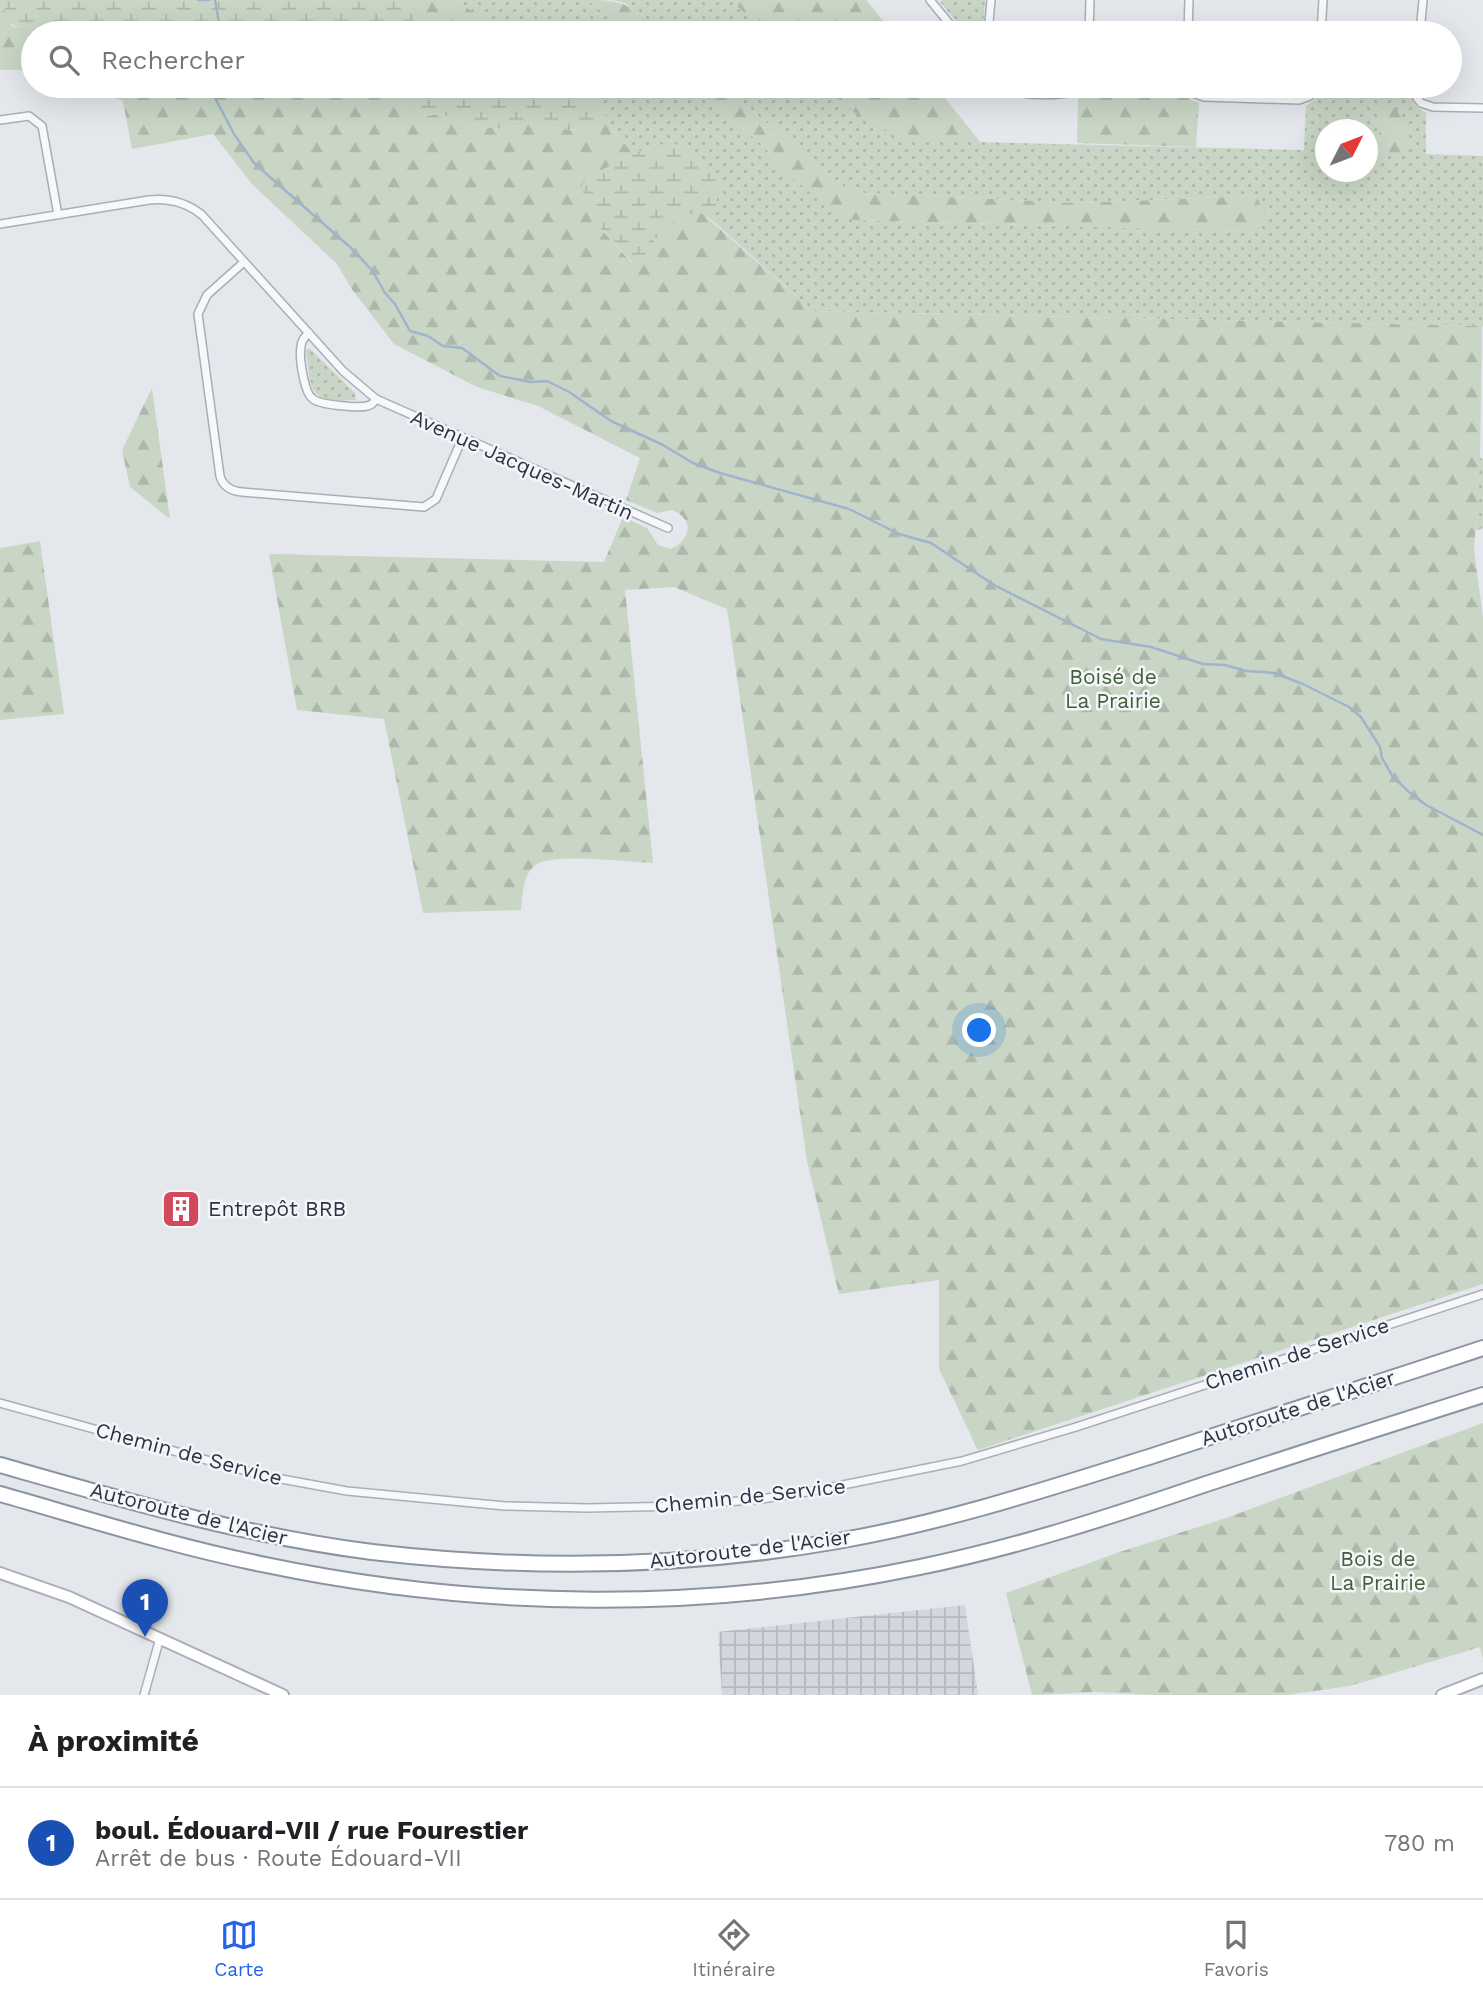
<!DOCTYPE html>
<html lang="fr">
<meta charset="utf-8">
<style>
body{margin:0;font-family:"Work Sans",sans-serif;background:#f2f2f2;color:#202124}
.compass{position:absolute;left:1315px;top:119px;width:63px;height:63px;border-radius:50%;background:#fff;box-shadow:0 7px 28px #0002;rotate:48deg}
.you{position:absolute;left:980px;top:1031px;width:24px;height:24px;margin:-18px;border:5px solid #fff;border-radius:50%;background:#1a73e8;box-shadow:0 0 0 10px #1a73e833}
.badge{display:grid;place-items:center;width:46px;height:46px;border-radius:50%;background:#2563eb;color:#fff;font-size:23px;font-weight:700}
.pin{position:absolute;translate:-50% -58px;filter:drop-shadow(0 2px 4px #0008)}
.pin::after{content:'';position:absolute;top:37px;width:24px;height:21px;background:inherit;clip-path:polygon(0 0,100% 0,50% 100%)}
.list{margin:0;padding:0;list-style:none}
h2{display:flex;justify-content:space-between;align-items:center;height:91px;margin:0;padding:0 28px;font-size:30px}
h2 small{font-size:23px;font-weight:400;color:#757577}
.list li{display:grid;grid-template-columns:46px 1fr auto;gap:21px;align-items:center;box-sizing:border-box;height:112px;padding:0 28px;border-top:2px solid #e0e0e0}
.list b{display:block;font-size:26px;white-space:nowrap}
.list p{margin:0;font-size:23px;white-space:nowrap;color:#757577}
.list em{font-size:23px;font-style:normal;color:#757577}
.icon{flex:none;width:38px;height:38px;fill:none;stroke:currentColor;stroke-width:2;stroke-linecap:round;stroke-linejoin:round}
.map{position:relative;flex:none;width:1483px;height:1695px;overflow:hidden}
.search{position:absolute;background:#fff;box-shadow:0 7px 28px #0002;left:21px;right:21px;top:21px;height:77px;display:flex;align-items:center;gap:18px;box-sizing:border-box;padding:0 24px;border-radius:38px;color:#757577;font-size:26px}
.sheet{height:203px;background:#fff}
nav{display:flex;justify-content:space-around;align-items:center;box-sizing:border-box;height:98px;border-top:2px solid #e0e0e0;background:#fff;font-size:19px;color:#757577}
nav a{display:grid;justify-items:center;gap:4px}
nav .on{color:#2563eb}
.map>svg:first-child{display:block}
</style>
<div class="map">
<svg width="1483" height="1695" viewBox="0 0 1483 1695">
<defs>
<pattern id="industrial-grid" width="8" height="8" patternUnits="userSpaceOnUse" patternTransform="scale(1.75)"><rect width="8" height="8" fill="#d2d6de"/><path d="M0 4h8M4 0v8" fill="none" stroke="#b4b8c0"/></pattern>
<pattern id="green-dots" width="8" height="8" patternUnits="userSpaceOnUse" patternTransform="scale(1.75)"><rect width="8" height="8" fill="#c9d6c5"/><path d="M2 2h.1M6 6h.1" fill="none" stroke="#adb8ab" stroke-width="1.8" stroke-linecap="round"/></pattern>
<pattern id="forest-firs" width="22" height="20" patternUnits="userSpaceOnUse" patternTransform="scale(1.75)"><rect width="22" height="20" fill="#c9d6c5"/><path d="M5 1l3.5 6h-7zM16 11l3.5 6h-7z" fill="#adb8ab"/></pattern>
<pattern id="wetland-marsh" width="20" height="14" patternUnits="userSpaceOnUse" patternTransform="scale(1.75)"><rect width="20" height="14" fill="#c9d6c5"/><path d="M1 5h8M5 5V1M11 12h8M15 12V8" fill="none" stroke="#adb8ab"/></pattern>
</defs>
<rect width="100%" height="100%" fill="#e4e7ec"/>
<path fill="url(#industrial-grid)" d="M965 1605 978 1695H722L718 1632Z"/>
<path fill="url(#green-dots)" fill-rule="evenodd" d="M456 0H588L628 33H503Z
M613 0H866L893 33H660L625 3Z
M942 0H985L983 28 978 33H966L940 2Z
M592 86H690L764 146 778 165 853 220 1252 231 1266 217 1253 196 1075 203 865 193 844 187 722 86H935L980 142 1304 150 1306 106 1316 99 1322 91 1365 95V93L1410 96 1417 107 1426 113V154L1483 156V326L813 311 714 222 718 182 670 140 633 154 612 129ZM1326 130H1368V172H1326Z
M309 348 355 393 356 400C308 403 311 392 306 351Z
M1480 458 1483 459V528L1475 531Z"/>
<path fill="url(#forest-firs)" d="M0 0H3L4 9 12 26 41 33H33V70H0Z
M414 0H456L503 33H414Z
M588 0C630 0 630 7 660 33H628Z
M730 0H866L893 33H768Z
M82 86H381L400 105 420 117 440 114 470 124 499 129 532 123 561 129 583 130 600 118 585 86H592L612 129 633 154 585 179 599 227 632 263 644 258 656 238 685 214H703L813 311 1482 326 1480 463 1474 550 1483 617V1284L978 1450 939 1369V1280L839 1294 807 1161 727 609 674 587 625 590 653 863C628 862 555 853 537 864 522 874 523 894 521 910L423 913 384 719 297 710 269 554 604 562 623 517 647 528 658 545 671 549C691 540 695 519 672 510L657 513 626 500 640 458 538 406 477 387 394 344 351 288 337 264 252 184 213 134 132 149 123 101Z
M690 86H722L844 187 865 193 1075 203 1253 196 1257 197 1266 217 1252 231 853 220 832 212 778 165 764 146Z
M826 86H935L977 138 915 143 865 121 832 94Z
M1092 86 1183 90 1191 100 1199 103 1196 147 1077 143 1078 99 1087 93Z
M1385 107 1395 108C1410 121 1409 135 1406 154L1378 153 1381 108Z
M152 388 170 519 130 487 122 450Z
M40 541 64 714 0 720V548Z
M1483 1423V1659L1480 1647 1350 1686 1286 1695H1154L1096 1692 1032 1695 1006 1593 1117 1553 1229 1517Z"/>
<path fill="url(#wetland-marsh)" d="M3 0H414V33H41C16 27 6 29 3 0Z
M381 86H585L601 118 583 130 561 129 532 123 499 129 470 124 440 114 420 117 400 105Z
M669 140 688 152 719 183 714 222 703 214H685L656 238 644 258 633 263 599 227 581 188 585 179 633 154Z"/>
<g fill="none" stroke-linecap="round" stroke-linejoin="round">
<path stroke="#9fb4cc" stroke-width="2.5" d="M198 0H209
M215 0 220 29 224 33
M213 88 212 92 234 134 254 163 350 247 372 270 385 293 395 304 410 331 428 336 443 346 462 348 500 376 531 382 547 381 569 392 611 421 663 445 693 463 720 473 849 509 899 534 931 543 994 585 1101 639 1151 647 1203 664 1225 665 1246 671 1274 673 1303 684 1349 707 1361 717 1380 747 1382 758 1393 777 1409 792 1426 805 1483 835"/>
<g stroke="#a9aeb7" stroke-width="10">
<path id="minor" d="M930 0 957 33
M988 33 991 0
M1089 33 1090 0
M1188 33 1189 0
M1321 33 1323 0
M1420 33 1423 0
M999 86C1012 97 1074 98 1085 86
M1188 86 1193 93 1204 97 1299 100 1310 96 1317 86
M1416 86 1417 98 1421 103 1433 107 1483 108
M0 120 29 116 42 126 58 215
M0 224 149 200C169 198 186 202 202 215L343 371 376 399 668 528
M244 262 207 295 198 314 220 476C223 487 231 491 242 492L424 507 436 499 462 439
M309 333C304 337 301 341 301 347 299 358 304 393 313 399 320 405 358 408 367 406 372 405 373 403 376 399
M0 1403 265 1476 347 1491 505 1506 587 1508 682 1506 761 1499 813 1491 962 1461 1076 1427 1483 1294
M144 1695 160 1638"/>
</g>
<g stroke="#a9aeb7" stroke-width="14">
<path id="secondary" d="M0 1573 69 1597 283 1695
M1442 1695 1483 1679"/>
</g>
<g stroke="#8b94a3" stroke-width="18">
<path id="motorway" d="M0 1465C123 1500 245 1536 372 1552 527 1570 684 1568 838 1541 947 1522 1050 1488 1155 1455 1265 1419 1374 1384 1483 1348
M0 1494C88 1519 176 1547 266 1565 481 1610 705 1612 920 1567 1018 1547 1112 1516 1206 1484 1298 1454 1391 1424 1483 1395"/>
</g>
<use href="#minor" stroke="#f7f8fa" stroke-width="7"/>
<use href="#secondary" stroke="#fff" stroke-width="10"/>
<use href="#motorway" stroke="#fff" stroke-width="14"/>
</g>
<defs>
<g id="building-square" transform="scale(2.0125)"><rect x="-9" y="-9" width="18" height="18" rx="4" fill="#d1495b" stroke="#f4f6f9"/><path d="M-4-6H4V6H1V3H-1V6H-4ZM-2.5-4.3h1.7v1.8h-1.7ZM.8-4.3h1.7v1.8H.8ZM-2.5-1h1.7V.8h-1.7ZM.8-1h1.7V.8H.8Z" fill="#fff"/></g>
</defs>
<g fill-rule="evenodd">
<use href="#building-square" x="181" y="1209"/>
</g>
<g text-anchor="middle" stroke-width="5" stroke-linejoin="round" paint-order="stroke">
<g font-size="21" fill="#2b3445" stroke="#f4f6f9">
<text transform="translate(522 465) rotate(24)" y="7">Avenue Jacques-Martin</text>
<text transform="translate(1297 1354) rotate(-18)" y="7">Chemin de Service</text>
<text transform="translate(1298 1408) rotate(-18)" y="7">Autoroute de l'Acier</text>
<text transform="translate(189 1454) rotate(15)" y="7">Chemin de Service</text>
<text transform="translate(750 1496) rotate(-6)" y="7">Chemin de Service</text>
<text transform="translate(189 1514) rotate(14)" y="7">Autoroute de l'Acier</text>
<text transform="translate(750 1549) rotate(-7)" y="7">Autoroute de l'Acier</text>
</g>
<g font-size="21" fill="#3f6138" stroke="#f4f6f9">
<text x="1113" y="684">Boisé de<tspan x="1113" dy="24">La Prairie</tspan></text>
<text x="1378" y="1566">Bois de<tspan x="1378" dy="24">La Prairie</tspan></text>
</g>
<g font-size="21" fill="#2b3445" stroke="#f4f6f9" text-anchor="start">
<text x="208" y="1216">Entrepôt BRB</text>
</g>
</g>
</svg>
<svg class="compass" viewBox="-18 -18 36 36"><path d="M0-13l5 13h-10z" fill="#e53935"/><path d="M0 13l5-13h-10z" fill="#757577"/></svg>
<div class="you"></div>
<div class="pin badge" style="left:145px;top:1637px;background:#1a4fb4">1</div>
<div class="search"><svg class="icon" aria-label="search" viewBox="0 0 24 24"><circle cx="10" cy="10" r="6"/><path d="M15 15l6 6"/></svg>Rechercher</div>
</div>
<section class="sheet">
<h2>À proximité<small></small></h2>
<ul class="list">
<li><span class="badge" style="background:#1a4fb4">1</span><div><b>boul. Édouard-VII / rue Fourestier</b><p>Arrêt de bus · Route Édouard-VII</p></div><em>780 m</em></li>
</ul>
</section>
<nav>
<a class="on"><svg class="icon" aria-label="map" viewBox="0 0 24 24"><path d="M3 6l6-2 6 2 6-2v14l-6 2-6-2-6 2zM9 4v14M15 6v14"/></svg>Carte</a>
<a><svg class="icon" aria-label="directions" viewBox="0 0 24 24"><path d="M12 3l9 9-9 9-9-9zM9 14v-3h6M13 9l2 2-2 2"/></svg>Itinéraire</a>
<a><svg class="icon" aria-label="saved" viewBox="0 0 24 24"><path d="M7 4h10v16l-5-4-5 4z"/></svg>Favoris</a>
</nav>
